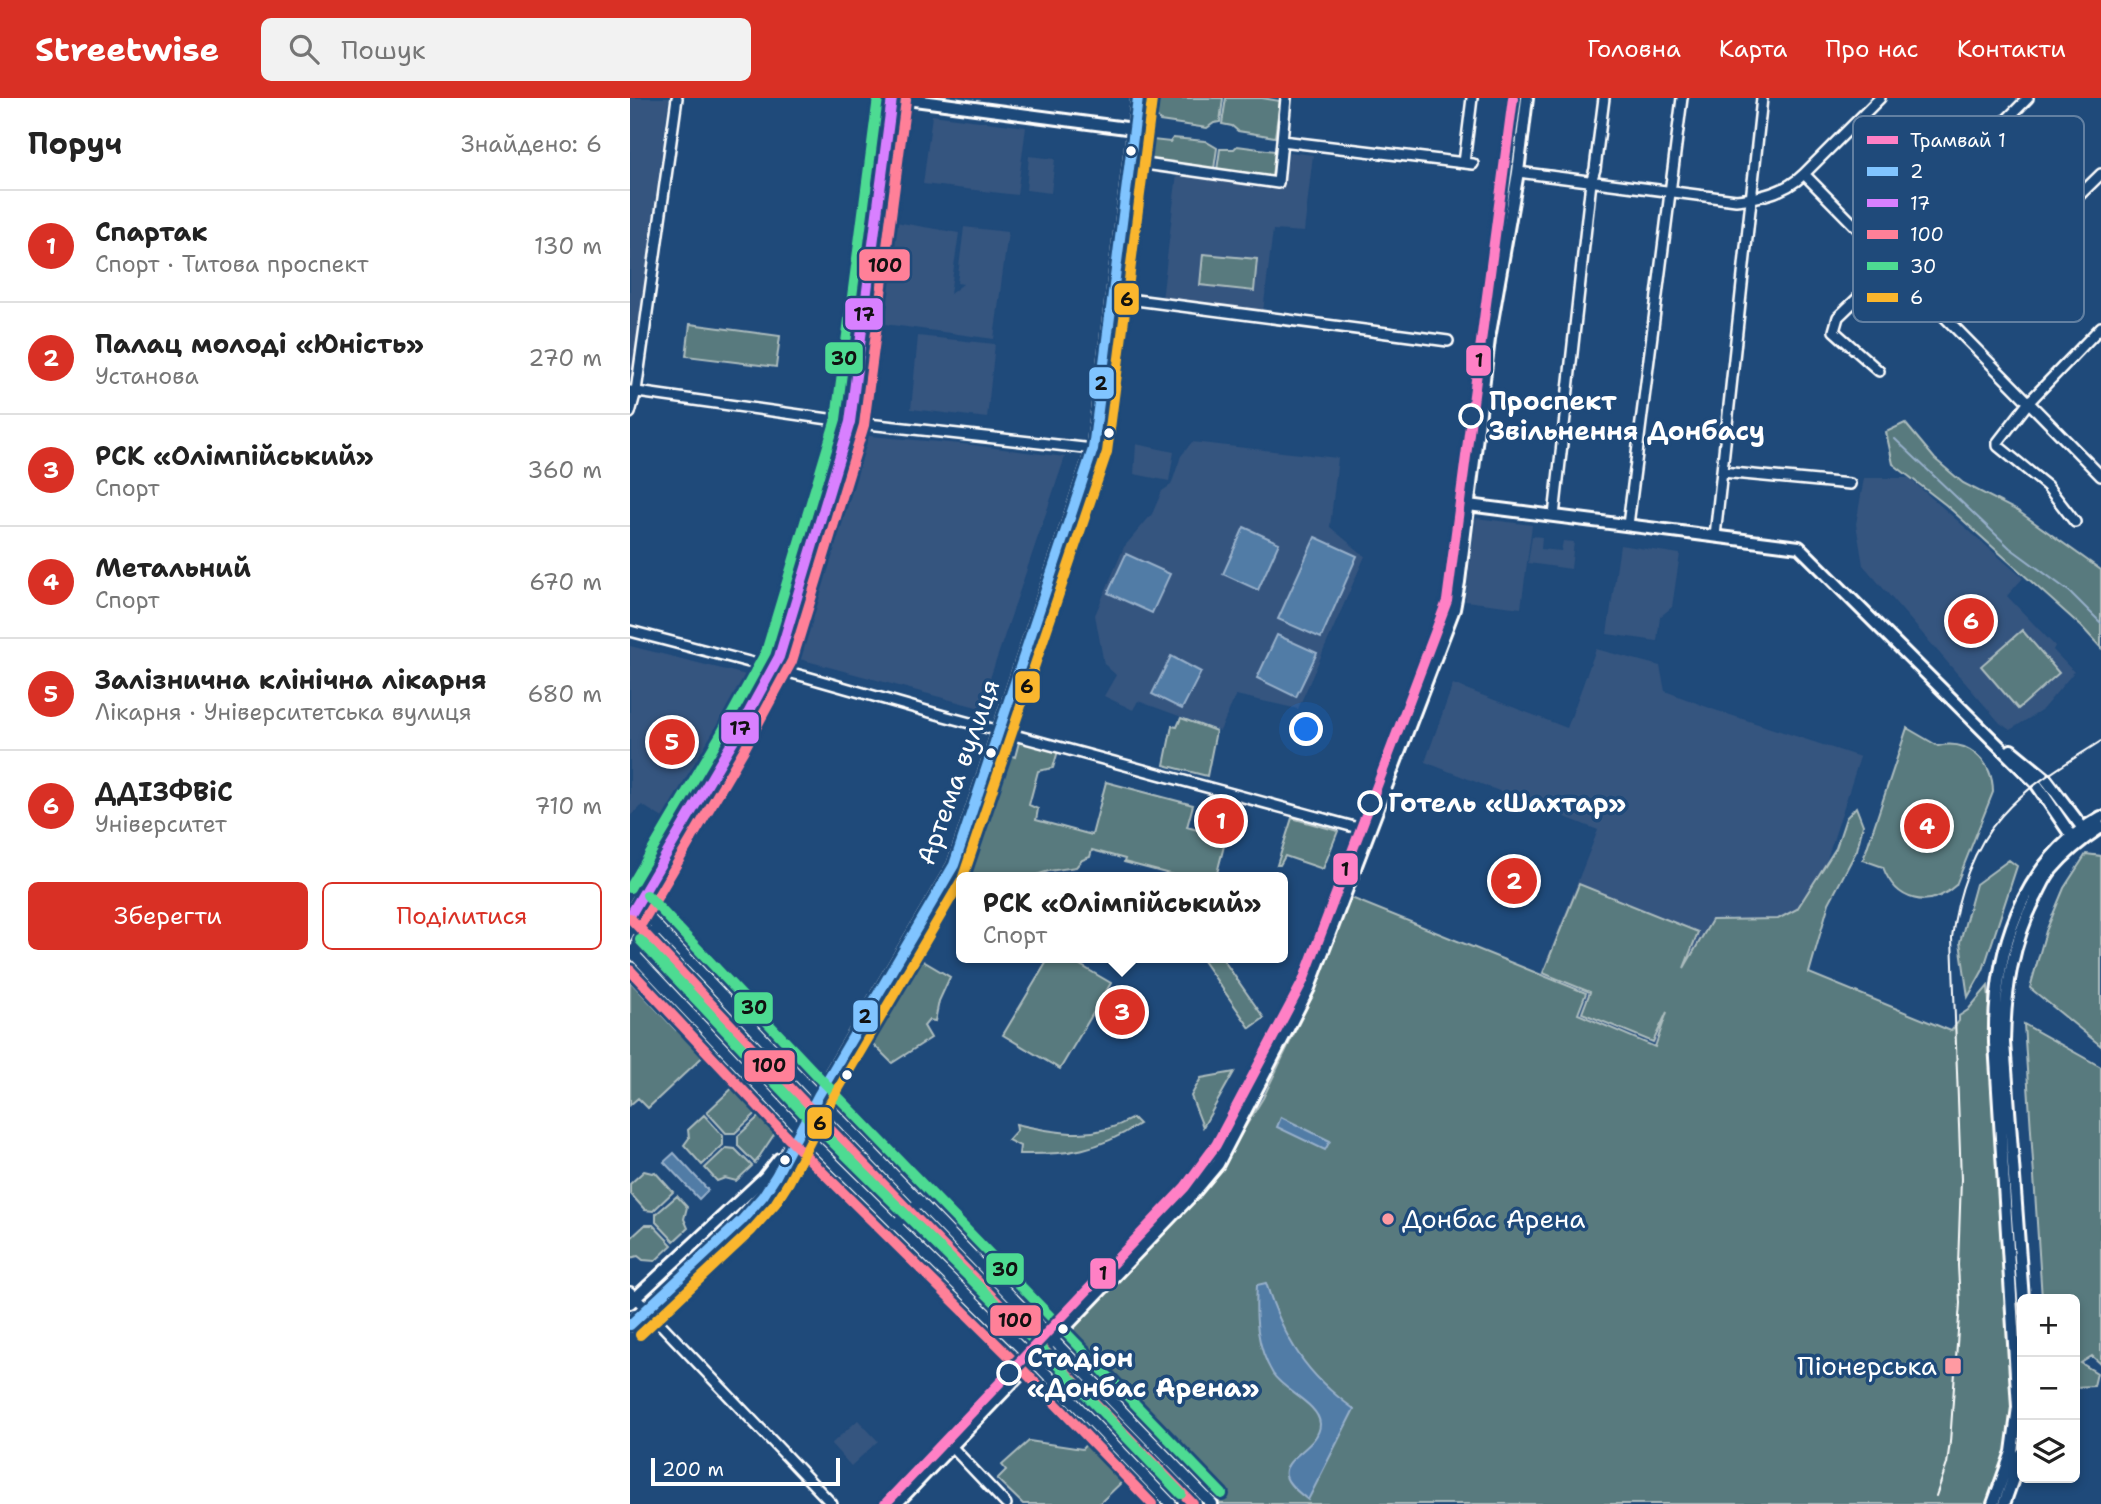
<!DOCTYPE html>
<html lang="uk">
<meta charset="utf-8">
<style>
body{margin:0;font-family:"Shantell Sans",sans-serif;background:#f2f2f2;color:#222}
.controls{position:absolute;right:21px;bottom:21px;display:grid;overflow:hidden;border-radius:10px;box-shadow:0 4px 10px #0003}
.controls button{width:63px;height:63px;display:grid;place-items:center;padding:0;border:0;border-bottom:2px solid #e0e0e0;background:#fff;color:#222;font:35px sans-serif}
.scale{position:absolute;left:21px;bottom:18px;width:189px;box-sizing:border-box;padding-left:7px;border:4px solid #fff;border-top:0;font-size:19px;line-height:24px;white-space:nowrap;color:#fff;-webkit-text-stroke:5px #1f4a7a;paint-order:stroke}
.you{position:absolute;left:677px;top:632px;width:24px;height:24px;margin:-18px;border:5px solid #fff;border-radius:50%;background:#1a73e8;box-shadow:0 0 0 10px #1a73e833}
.badge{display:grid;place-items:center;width:46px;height:46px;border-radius:50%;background:#d93025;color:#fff;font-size:23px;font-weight:700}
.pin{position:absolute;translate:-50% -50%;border:4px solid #fff;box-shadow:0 2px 7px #0006}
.popup{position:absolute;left:326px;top:774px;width:332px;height:91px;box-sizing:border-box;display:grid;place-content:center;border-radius:10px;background:#fff;filter:drop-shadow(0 2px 5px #0005);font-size:23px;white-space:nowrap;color:#767676}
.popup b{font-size:26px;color:#222}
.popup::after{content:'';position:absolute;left:50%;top:100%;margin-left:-14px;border:14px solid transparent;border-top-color:#fff}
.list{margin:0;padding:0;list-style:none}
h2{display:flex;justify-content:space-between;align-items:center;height:91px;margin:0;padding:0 28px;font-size:30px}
h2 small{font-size:23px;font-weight:400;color:#767676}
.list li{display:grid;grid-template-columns:46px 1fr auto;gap:21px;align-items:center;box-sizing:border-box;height:112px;padding:0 28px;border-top:2px solid #e0e0e0}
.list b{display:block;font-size:26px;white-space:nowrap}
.list p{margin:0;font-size:23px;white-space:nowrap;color:#767676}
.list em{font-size:23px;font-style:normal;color:#767676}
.actions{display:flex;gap:14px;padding:21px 28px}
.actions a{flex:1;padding:16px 0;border:2px solid #d93025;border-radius:10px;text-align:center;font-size:24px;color:#d93025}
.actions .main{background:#d93025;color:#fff}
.icon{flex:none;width:38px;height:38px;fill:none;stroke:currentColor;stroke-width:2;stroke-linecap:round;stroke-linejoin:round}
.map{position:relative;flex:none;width:1471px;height:1406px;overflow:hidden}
header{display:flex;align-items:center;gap:42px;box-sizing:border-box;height:98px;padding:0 35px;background:#d93025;color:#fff}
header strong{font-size:33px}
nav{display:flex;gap:38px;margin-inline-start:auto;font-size:24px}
.search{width:490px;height:63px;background:#f2f2f2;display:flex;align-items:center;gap:18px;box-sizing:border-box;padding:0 24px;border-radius:10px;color:#767676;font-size:26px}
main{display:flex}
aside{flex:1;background:#fff}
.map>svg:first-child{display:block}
</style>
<header>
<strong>Streetwise</strong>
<div class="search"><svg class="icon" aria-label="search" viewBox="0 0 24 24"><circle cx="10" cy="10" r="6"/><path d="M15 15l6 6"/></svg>Пошук</div>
<nav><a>Головна</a><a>Карта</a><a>Про нас</a><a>Контакти</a></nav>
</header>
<main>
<aside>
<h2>Поруч<small>Знайдено: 6</small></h2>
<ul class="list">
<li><span class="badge">1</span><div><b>Спартак</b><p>Спорт · Титова проспект</p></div><em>130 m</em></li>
<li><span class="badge">2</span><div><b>Палац молоді «Юність»</b><p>Установа</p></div><em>270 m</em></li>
<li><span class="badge">3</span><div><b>РСК «Олімпійський»</b><p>Спорт</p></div><em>360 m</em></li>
<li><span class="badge">4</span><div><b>Метальний</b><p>Спорт</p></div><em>670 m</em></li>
<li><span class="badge">5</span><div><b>Залізнична клінічна лікарня</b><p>Лікарня · Університетська вулиця</p></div><em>680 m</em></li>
<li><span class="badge">6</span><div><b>ДДІЗФВіС</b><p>Університет</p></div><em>710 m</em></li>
</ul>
<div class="actions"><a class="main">Зберегти</a><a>Поділитися</a></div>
</aside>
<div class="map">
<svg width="1471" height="1406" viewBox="0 0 1471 1406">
<rect width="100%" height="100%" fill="#1f4a7a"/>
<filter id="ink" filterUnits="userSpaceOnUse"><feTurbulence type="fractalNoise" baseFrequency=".0143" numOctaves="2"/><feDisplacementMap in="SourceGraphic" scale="14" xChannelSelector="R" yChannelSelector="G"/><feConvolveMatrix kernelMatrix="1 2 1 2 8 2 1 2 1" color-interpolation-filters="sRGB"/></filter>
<g filter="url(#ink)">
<path fill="#34547f" d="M0 0H39L1 283 0 282Z
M302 17 396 29 387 97 293 86Z
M659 54 683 57 674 134 643 132 633 214 532 202 547 75 654 89Z
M399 58 425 61 421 95 396 92Z
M260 123 329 135 320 196 333 186 327 185 334 129 378 134 364 241 247 225Z
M288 238 365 246 357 320 281 311Z
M229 337 342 347 435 359 350 610 162 559Z
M562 344 708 360 700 429 735 458 668 611 606 597 590 633 508 603 503 612 474 598 486 577 474 566 465 517 494 449 522 416 532 393 541 387 551 358Z
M506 346 544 354 539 383 504 376Z
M1234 380H1279L1393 480 1377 498 1425 548 1423 552 1444 574 1411 613 1380 632 1370 625 1233 467 1226 426Z
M846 420 902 427 891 510 835 503Z
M902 438 912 439 911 451 931 453 933 443 944 444 941 471 898 465Z
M990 447 1050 456 1042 509 1030 519 1027 543 977 536Z
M0 548 120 578 123 581 36 722 12 707 0 718Z
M966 551 1030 568 1035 593 1085 612 1230 659 1192 777 1157 826 1100 820 1047 955 950 916 958 894 911 876 968 732 795 664 823 586 937 630Z
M228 1322 248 1343 221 1368 201 1346Z"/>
<path fill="#597a7e" stroke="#acbcbe" stroke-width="2" d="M526 0H593L590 24 584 25 577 30 530 23 524 15Z
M596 0H632L650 3 645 39 608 33 602 28 592 26Z
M543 40 575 43 587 50 584 71 521 64 523 42 540 44Z
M607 48 645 53 642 79 587 72 590 51H604Z
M573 156 627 161 624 193 570 187Z
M60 226 150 238 146 269 56 258Z
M1275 325 1305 361 1333 385 1388 413 1471 472V550L1452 529 1316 407 1263 366 1256 334Z
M1392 532 1429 575 1388 611 1351 568Z
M551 620 586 633 577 678 534 667 542 628 547 629Z
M1277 630 1308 648C1338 641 1363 663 1363 694L1326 787C1299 812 1266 804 1253 769L1233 762Z
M389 644 428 653 423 670 408 673 399 707 408 711 406 722 462 737 476 684 563 707 557 729 596 740 586 779H551L494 764 495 761 462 752 460 759 452 762 446 769 419 773 400 779H335L347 751 376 656 385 659Z
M1226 709 1233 727 1227 752 1199 805 1179 875 1321 933 1329 923V918L1338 912 1358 888 1384 1294 1376 1364 1357 1406H588L438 1249 435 1243 437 1234 566 1102 589 1072 633 1000 684 894 719 799 956 895 948 916 1025 949 1037 914 1023 944 952 915 960 894 913 875 949 786 1068 834 1054 870 1082 822 1148 821 1167 811 1206 750 1216 720Z
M662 720 708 733 693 771 655 758 650 767H647Z
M1456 756 1471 758V948L1400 890 1416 833 1434 790Z
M1379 762 1387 768 1353 872 1338 899 1330 844 1346 786Z
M288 860 320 879 309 903 305 923 299 922 294 928 301 940 262 965 239 942Z
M419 860H438L481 885 430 971 373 937Z
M571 860H592L634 920 620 930Z
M0 883 46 932 56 923 82 950 18 1010 8 1000 0 1007Z
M1394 926 1471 969V1266L1462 1258 1451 1265 1467 1275 1464 1288 1445 1289V1201H1412Z
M604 974 573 1029 561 998 571 980Z
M110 983 134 1008 105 1035H96L77 1014Z
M137 1011 151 1026 125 1065 108 1048V1038Z
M74 1017 93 1038V1047L72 1067 54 1047 59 1040 58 1032Z
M503 1020 509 1026C468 1053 437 1057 389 1056L390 1048 378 1042 387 1032 386 1026C430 1035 462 1043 503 1020Z
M96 1050 105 1051 122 1068 106 1083 95 1080 87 1083 75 1070Z
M14 1073 22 1075 25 1074 43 1094 23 1113 15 1112 0 1095V1086Z
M47 1098 57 1109 54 1121 58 1130 44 1143 26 1124V1116Z
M107 1110 112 1112 113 1114 26 1198 21 1192Z
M15 1127H23L42 1147 25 1163 13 1162 8 1158 0 1160V1141Z
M399 1343 452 1351 459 1343 494 1382 469 1406H393L367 1381 376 1372 372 1367Z"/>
<path fill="#517ba6" stroke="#97b0ca" stroke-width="2" d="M614 429 649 445 628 492 593 476Z
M685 439 727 458 691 540 648 521Z
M496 456 540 476 522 515 478 495Z
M647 537 687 555 666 599 627 580Z
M541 558 571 574 552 611 522 596Z
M651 1019 700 1043 695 1052 647 1029Z
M44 1055 78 1092 69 1101 34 1064Z
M636 1185C654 1241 676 1277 724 1311L678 1402C671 1396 658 1387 656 1378 651 1360 690 1349 690 1326 689 1306 654 1293 643 1276 626 1248 625 1218 627 1187Z"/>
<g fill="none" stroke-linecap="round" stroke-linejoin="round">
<path stroke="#97b0ca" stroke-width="2" d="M1265 341 1380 450 1440 494 1471 525"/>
<g stroke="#fff" stroke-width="14">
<path id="minor" d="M652 43 843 66
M501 64 648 85 656 0
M834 65 842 0
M888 74 1106 102C1131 100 1156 94 1174 76L1471 378
M1174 76 1250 0
M1249 151 1398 0
M483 199 818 243
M1320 224 1471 76
M1249 273 1204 233 1208 219 1263 166
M0 293 220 324 463 351
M0 315 6 293 47 0
M1092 374 1220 386
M924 418 961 84 965 71 974 0
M1445 424 1417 388 1368 348V344L1399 304 1471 229
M998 427 1052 0
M1085 438 1132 0
M0 533 177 579 314 618 739 733
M0 1194 202 1406
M321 1348 376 1406"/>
</g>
<g stroke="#fff" stroke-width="16">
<path id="major" d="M269 0 504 31
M838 407 1169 449 1394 673 1405 684 1447 746
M1381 652 1415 680 1455 733
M7 807 178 988 582 1406
M0 818 103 643 149 559 220 324 262 0
M0 852 169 1031 403 1262 541 1406
M6 858C5 841 14 832 31 833
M265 1127 290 1103
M1393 1201 1374 944C1375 892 1382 845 1406 799 1411 790 1415 779 1422 771 1436 754 1453 741 1471 729
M0 1205 134 1080 149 1061
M0 1227 112 1122 133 1098 146 1078 162 1045 188 998 324 767 463 351 508 0
M266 1406 562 1097 588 1066 679 890 824 511 829 484 859 241 888 74 897 0
M1363 1406 1382 1354 1388 1309 1365 945C1363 857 1390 764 1471 719
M1374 1406 1392 1355"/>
</g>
<use href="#minor" stroke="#1f4a7a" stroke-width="9"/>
<use href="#major" stroke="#1f4a7a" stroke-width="10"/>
<path stroke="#fff" stroke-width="2" d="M1306 1398 1317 1366 1320 1344 1330 1205 1328 1167 1331 1081 1322 840C1327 797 1343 749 1372 717 1399 686 1437 665 1471 643"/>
<g stroke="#1f4a7a" stroke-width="16">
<path id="bus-1" d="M0 1227 112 1122 133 1098 146 1078 188 998 324 767 463 351 508 0"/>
</g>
<g stroke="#1f4a7a" stroke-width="16">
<path id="bus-2" d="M0 818 103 643 149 559 220 324 262 0"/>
</g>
<g stroke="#1f4a7a" stroke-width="16">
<path id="bus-3" d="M0 820 168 998 563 1406
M12 825 115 650 162 563 234 327 276 2
M0 872 159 1041 393 1272 522 1406"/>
</g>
<g stroke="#1f4a7a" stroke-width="16">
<path id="bus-4" d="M0 790 91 636 136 554 206 321 248 0
M17 797 188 978 592 1396
M10 842 179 1021 413 1252 551 1396"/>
</g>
<g stroke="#1f4a7a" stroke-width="16">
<path id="bus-5" d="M333 779 477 354 522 2
M10 1237 122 1132 145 1106 159 1084 200 1005 331 783"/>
</g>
<use href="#bus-1" stroke="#80c4ff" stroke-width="10"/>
<use href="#bus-2" stroke="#d880ff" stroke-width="10"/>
<use href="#bus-3" stroke="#ff8098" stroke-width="10"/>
<use href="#bus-4" stroke="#4ddb92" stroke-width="10"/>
<use href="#bus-5" stroke="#fab62d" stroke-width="10"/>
<g stroke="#1f4a7a" stroke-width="16">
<path id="tram-1" d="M255 1406 555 1089 586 1047 673 883 817 503 883 0"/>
</g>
<use href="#tram-1" stroke="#ff80c5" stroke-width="10"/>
</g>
</g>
<g fill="#fff" stroke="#1f4a7a" stroke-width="2.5">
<circle cx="501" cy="53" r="6"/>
<circle cx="479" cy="335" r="6"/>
<circle cx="361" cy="655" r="6"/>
<circle cx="217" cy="977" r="6"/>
<circle cx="155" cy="1062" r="6"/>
<circle cx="433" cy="1231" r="6"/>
</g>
<g fill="#1f4a7a" stroke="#fff" stroke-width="3.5">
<circle cx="841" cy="318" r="11"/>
<circle cx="740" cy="705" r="11"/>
<circle cx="379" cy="1275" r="11"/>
</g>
<g fill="#ff9aa2" stroke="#1f4a7a" stroke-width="2.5">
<circle cx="758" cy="1121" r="7"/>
<rect x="1314" y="1259" width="18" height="18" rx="3.5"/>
</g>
<g text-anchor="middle" stroke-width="7" stroke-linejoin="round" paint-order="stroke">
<g font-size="26" font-weight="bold" fill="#fff" stroke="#1f4a7a" text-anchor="start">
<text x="859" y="312">Проспект<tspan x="859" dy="30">Звільнення Донбасу</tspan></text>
<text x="758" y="714">Готель «Шахтар»</text>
<text x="397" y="1269">Стадіон<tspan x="397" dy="30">«Донбас Арена»</tspan></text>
</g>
<g font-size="26" fill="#fff" stroke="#1f4a7a">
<text transform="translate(328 674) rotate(-70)" y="9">Артема вулиця</text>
</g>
<g font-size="26" fill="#fff" stroke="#1f4a7a" text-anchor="start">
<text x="772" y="1130">Донбас Арена</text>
<text x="1307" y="1277" text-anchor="end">Піонерська</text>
</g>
</g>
<rect x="1223" y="18" width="231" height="206" rx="10" fill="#1f4a7a" stroke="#6280a2" stroke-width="2"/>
<rect x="1237" y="38" width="31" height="8" fill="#ff80c5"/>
<rect x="1237" y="69" width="31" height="9" fill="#80c4ff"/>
<rect x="1237" y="101" width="31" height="8" fill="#d880ff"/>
<rect x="1237" y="132" width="31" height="9" fill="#ff8098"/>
<rect x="1237" y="164" width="31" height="8" fill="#4ddb92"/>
<rect x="1237" y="195" width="31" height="9" fill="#fab62d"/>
<g font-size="19" fill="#fff">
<text x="1280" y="49">Трамвай 1</text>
<text x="1280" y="80">2</text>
<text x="1280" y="112">17</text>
<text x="1280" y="143">100</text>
<text x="1280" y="175">30</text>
<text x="1280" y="206">6</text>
</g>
<g stroke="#1f4a7a" stroke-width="2.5">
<rect x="228" y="150" width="53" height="34" rx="7" fill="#ff8098"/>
<rect x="483" y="184" width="27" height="34" rx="7" fill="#fab62d"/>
<rect x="214" y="199" width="40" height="34" rx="7" fill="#d880ff"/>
<rect x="194" y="243" width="40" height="34" rx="7" fill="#4ddb92"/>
<rect x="835" y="246" width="27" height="33" rx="7" fill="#ff80c5"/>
<rect x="458" y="268" width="27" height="34" rx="7" fill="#80c4ff"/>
<rect x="384" y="572" width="27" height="34" rx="7" fill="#fab62d"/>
<rect x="90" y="613" width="40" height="34" rx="7" fill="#d880ff"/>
<rect x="702" y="754" width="27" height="34" rx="7" fill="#ff80c5"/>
<rect x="103" y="893" width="41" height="34" rx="7" fill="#4ddb92"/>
<rect x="222" y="901" width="27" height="34" rx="7" fill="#80c4ff"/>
<rect x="113" y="951" width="53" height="34" rx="7" fill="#ff8098"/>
<rect x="176" y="1008" width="27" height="34" rx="7" fill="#fab62d"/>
<rect x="355" y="1154" width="40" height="34" rx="7" fill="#4ddb92"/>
<rect x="459" y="1159" width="28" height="33" rx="7" fill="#ff80c5"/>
<rect x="359" y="1206" width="53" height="33" rx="7" fill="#ff8098"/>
</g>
<g font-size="19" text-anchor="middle" font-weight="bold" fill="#111">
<text x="255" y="174">100</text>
<text x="497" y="208">6</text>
<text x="234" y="223">17</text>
<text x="214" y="267">30</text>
<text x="849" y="269">1</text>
<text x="471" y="292">2</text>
<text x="397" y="595">6</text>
<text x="110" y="637">17</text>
<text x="715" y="778">1</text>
<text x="124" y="916">30</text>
<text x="235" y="925">2</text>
<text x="139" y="974">100</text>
<text x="190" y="1032">6</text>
<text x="375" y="1178">30</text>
<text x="473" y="1182">1</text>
<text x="385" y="1229">100</text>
</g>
</svg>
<div class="controls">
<button>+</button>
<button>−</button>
<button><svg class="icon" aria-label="layers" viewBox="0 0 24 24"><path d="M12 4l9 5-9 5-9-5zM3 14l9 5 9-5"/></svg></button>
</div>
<div class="scale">200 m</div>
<div class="you"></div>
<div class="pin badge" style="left:591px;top:723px">1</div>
<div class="pin badge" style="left:884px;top:783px">2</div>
<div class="pin badge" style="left:492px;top:914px">3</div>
<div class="popup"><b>РСК «Олімпійський»</b>Спорт</div>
<div class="pin badge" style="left:1297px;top:728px">4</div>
<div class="pin badge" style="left:42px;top:644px">5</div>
<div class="pin badge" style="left:1341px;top:523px">6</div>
</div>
</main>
